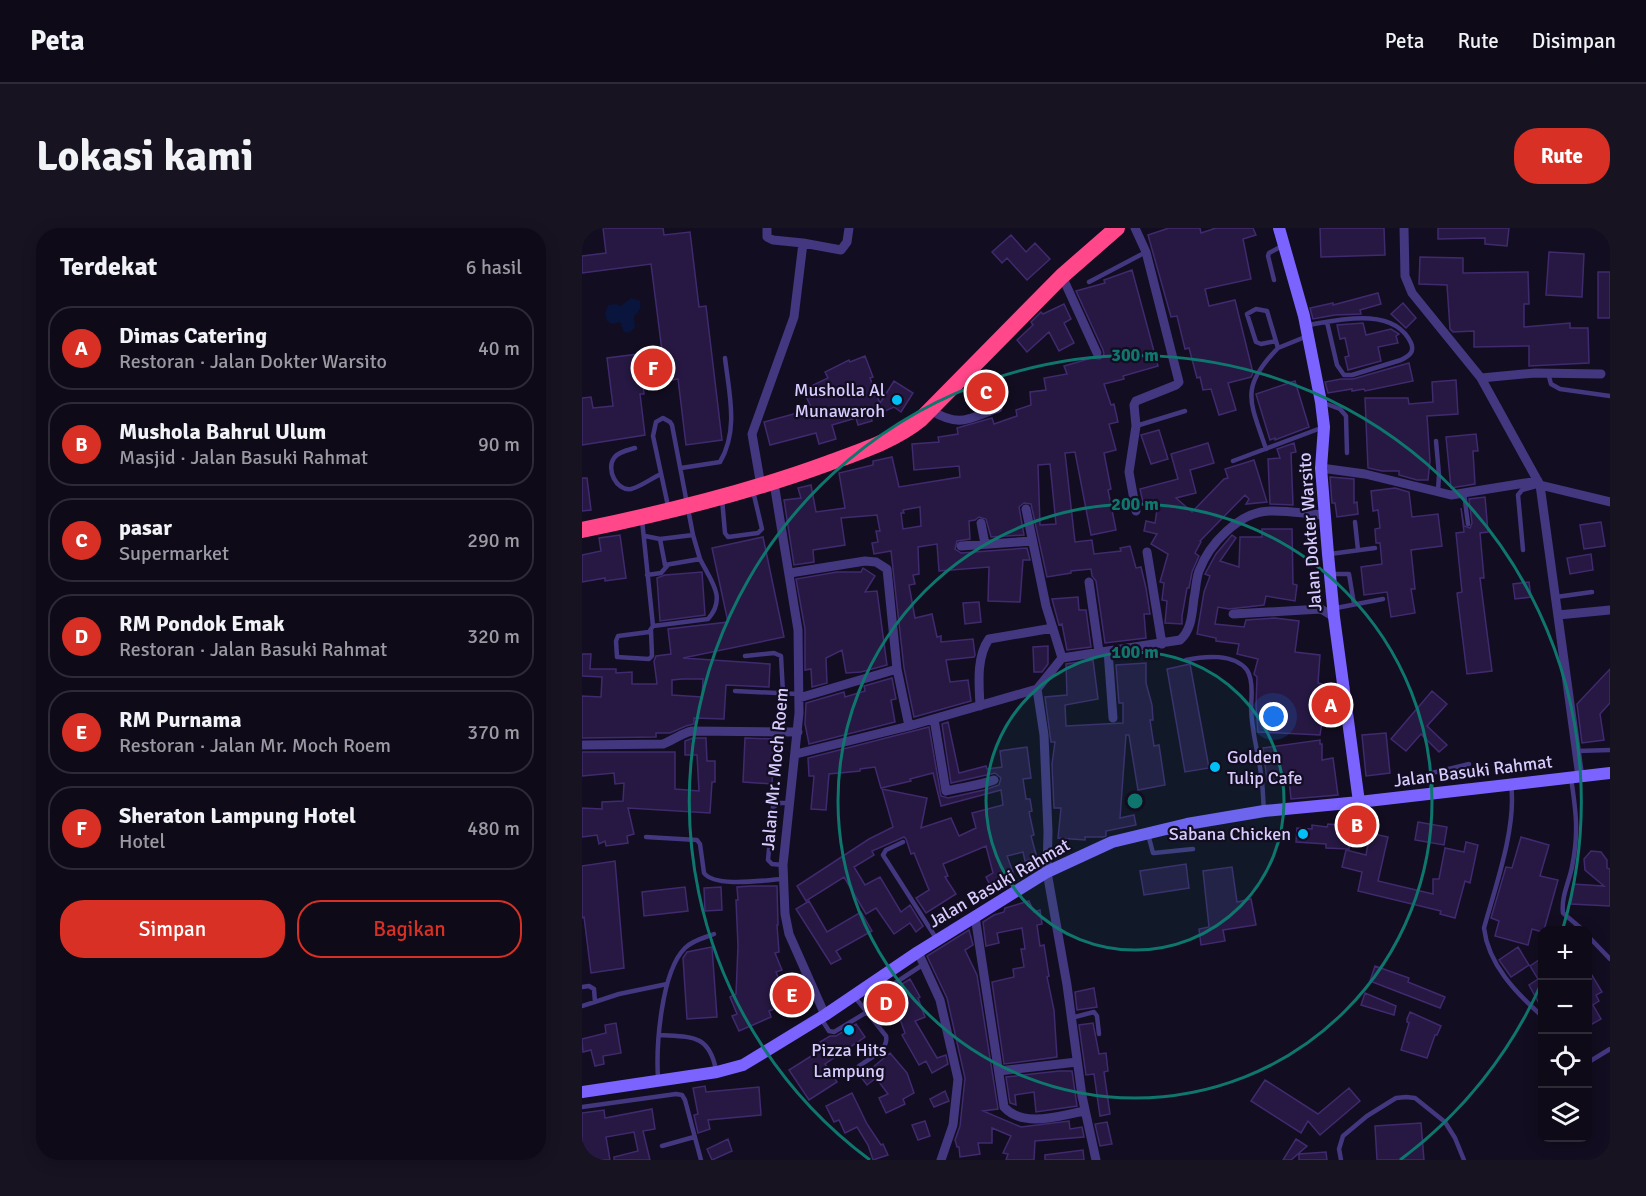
<!DOCTYPE html>
<html lang="id">
<meta charset="utf-8">
<style>
body{margin:0;font-family:Signika,sans-serif;background:#171321;color:#f1f3f6}
.controls{position:absolute;right:18px;bottom:18px;display:grid;overflow:hidden;border-radius:12px;box-shadow:0 3px 15px #0003}
.controls button{width:54px;height:54px;display:grid;place-items:center;padding:0;border:0;border-bottom:2px solid #2e2b37;background:#0e0a18;color:#f1f3f6;font:30px sans-serif}
.you{position:absolute;left:692px;top:489px;width:21px;height:21px;margin:-15px;border:4px solid #fff;border-radius:50%;background:#1a73e8;box-shadow:0 0 0 9px #1a73e833}
.badge{display:grid;place-items:center;width:39px;height:39px;border-radius:50%;background:#d93025;color:#fff;font-size:20px;font-weight:700}
.pin{position:absolute;translate:-50% -50%;border:3px solid #fff;box-shadow:0 2px 6px #0006}
.list{margin:0;padding:0;list-style:none}
h2{display:flex;justify-content:space-between;align-items:center;height:78px;margin:0;padding:0 24px;font-size:26px}
h2 small{font-size:20px;font-weight:400;color:#9b9aa2}
.list li{display:grid;grid-template-columns:39px 1fr auto;gap:18px;align-items:center;box-sizing:border-box;height:84px;margin:0 12px 12px;padding:0 12px;border:2px solid #2e2b37;border-radius:24px}
.list b{display:block;font-size:22px;white-space:nowrap}
.list p{margin:0;font-size:20px;white-space:nowrap;color:#9b9aa2}
.list em{font-size:20px;font-style:normal;color:#9b9aa2}
.actions{display:flex;gap:12px;padding:18px 24px}
.actions a{flex:1;padding:14px 0;border:2px solid #d93025;border-radius:24px;text-align:center;font-size:21px;color:#d93025}
.actions .main{background:#d93025;color:#fff}
.icon{flex:none;width:33px;height:33px;fill:none;stroke:currentColor;stroke-width:2;stroke-linecap:round;stroke-linejoin:round}
.map{position:relative;flex:none;width:1028px;height:932px;overflow:hidden;border-radius:24px}
header{display:flex;align-items:center;gap:36px;box-sizing:border-box;height:84px;padding:0 30px;background:#0e0a18;border-bottom:2px solid #2e2b37}
header strong{font-size:28px}
nav{display:flex;gap:33px;margin-inline-start:auto;font-size:21px}
.intro{display:flex;align-items:center;justify-content:space-between;box-sizing:border-box;height:144px;padding:0 36px}
h1{margin:0;font-size:42px}
.button{padding:15px 27px;border-radius:24px;background:#d93025;color:#fff;font-size:21px;font-weight:700}
main{display:flex;gap:36px;padding:0 36px}
aside{flex:1;background:#0e0a18;border-radius:24px;box-shadow:0 3px 15px #0003}
.map>svg:first-child{display:block}
</style>
<header>
<strong>Peta</strong>
<nav><a>Peta</a><a>Rute</a><a>Disimpan</a></nav>
</header>
<div class="intro"><h1>Lokasi kami</h1><a class="button">Rute</a></div>
<main>
<aside>
<h2>Terdekat<small>6 hasil</small></h2>
<ul class="list">
<li><span class="badge">A</span><div><b>Dimas Catering</b><p>Restoran · Jalan Dokter Warsito</p></div><em>40 m</em></li>
<li><span class="badge">B</span><div><b>Mushola Bahrul Ulum</b><p>Masjid · Jalan Basuki Rahmat</p></div><em>90 m</em></li>
<li><span class="badge">C</span><div><b>pasar</b><p>Supermarket</p></div><em>290 m</em></li>
<li><span class="badge">D</span><div><b>RM Pondok Emak</b><p>Restoran · Jalan Basuki Rahmat</p></div><em>320 m</em></li>
<li><span class="badge">E</span><div><b>RM Purnama</b><p>Restoran · Jalan Mr. Moch Roem</p></div><em>370 m</em></li>
<li><span class="badge">F</span><div><b>Sheraton Lampung Hotel</b><p>Hotel</p></div><em>480 m</em></li>
</ul>
<div class="actions"><a class="main">Simpan</a><a>Bagikan</a></div>
</aside>
<div class="map">
<svg width="1028" height="932" viewBox="0 0 1028 932">
<rect width="100%" height="100%" fill="#120d20"/>
<path fill="#09153d" d="M49 70 58 73C60 80 57 83 52 88L53 100 46 105 42 104 38 94 31 96 25 93 23 86 26 77 34 76 39 78Z"/>
<path fill="#261842" stroke="#402a6e" stroke-width="1.5" fill-rule="evenodd" d="M21 0H81L82 7 108 4 117 79 124 78 140 212 104 217 96 151 61 156 62 166H58L63 207 0 217V170L9 169 11 180 31 178 25 130 80 123 69 36 0 45V28L24 25Z
M587 0H618L619 5 634 0H671L674 7 661 11 669 51 623 61 627 78 653 72 671 145 669 149 646 155 654 182 637 187 629 161 621 162 618 149 615 150 607 120 603 121 595 88 589 89 566 7Z
M738 0H802L803 27 739 29Z
M856 0H927L925 18 903 16V10L856 11Z
M429 7 444 24 453 15 468 31 445 52 425 30 420 35 410 24Z
M967 24 1002 26 1000 69 964 67Z
M838 29 881 30V45L946 44 947 76H942V99L988 95V100H1006L1007 135 947 138V118L892 119V103L871 104 868 101 865 57 837 56Z
M550 42 576 138 541 148 542 151 522 156 529 177 532 176 536 194 527 196 534 222 522 225 529 261 526 262 534 302 509 307 493 224 483 225 493 314 510 312 512 326 539 323 538 320 548 318 554 340 559 339 564 360 568 386H562L564 410 523 415 514 353 510 348 509 341 489 343V345L465 349 449 276 442 275 437 279 442 307 409 309 404 291 397 289 393 292 387 293 388 311 375 313 373 321 379 325 445 320 448 332H441L438 374 406 373 407 339 357 343 355 316 336 319 337 346 331 347 333 356 327 357 333 390 350 386 355 409 359 408V414L391 411 393 427 392 429 364 432 368 454 386 452 389 473 332 489 322 440 309 323 292 326 290 315 296 314 294 303H298L295 287 259 290 263 317 231 322 232 334 212 337 202 272 219 270 216 260 229 257 234 284 263 280 257 245 291 237V233L310 229 317 259 378 249 377 238 332 242 330 216 357 214 356 209 376 206 375 200 410 190 412 196 435 188 434 182 449 177 448 164 464 162 462 150 485 146 482 138 510 130 518 131 522 126 521 122 494 63 523 55 522 52ZM468 236 474 296 458 297 456 237ZM338 279 339 298 321 301 319 285H322L321 282Z
M1016 44H1028V90H1016Z
M796 65 799 76 778 82 779 86 753 87 731 91 728 80 751 75V77Z
M821 75 834 90 824 100 809 86Z
M482 76 489 91 482 95 492 115 477 123 467 104 445 124 435 112 451 97 449 94 459 84 461 86Z
M781 95 784 107 809 101 817 106 814 108 816 115 796 119 799 133 766 142 763 129 767 128 763 110 758 111 755 97Z
M283 128 291 149 288 150 298 175 312 153 331 165 319 184 312 179 289 189 290 193 276 197 274 190 250 197 254 211 237 216 234 205 188 217 182 194 230 181 221 162 246 150 243 144 267 132 268 134Z
M827 135 831 153 783 163 782 161 770 163V161L746 165 743 154 759 151H771Z
M874 152 876 186 845 188 848 233 846 252H835L817 247V243H800L786 240 783 170H826L827 176 851 174 850 154Z
M713 153 727 199 693 212V210L688 212 674 166Z
M577 202 586 231 569 236 559 207Z
M894 206 896 223H891L893 256 869 260 864 209Z
M626 215 632 235 608 242 614 265 594 270 610 284 642 251 646 250 643 241 672 232 685 274 664 276 667 271 663 267 618 313 619 314 613 325 617 328 610 344 607 360H605L600 388V396L583 395 585 373 580 372 582 355 578 354 586 326 569 316 575 306 562 303 564 293 573 295 576 275 562 279 558 261 596 251 589 226Z
M712 215 714 224 709 225 711 277 688 276 686 231 698 230 695 221Z
M748 249 772 251V275L775 274 776 286 755 289 753 275H750Z
M0 250H5L9 282 0 283Z
M813 260 827 264 830 289 856 286 860 318 829 322 833 361H829L833 385 809 389 805 364 782 367 779 339 800 336 798 315H794L793 301 798 300 796 282 791 283 789 263Z
M903 269 906 304 898 305 902 350H898L910 443 885 446 875 365 880 364 874 305 882 304 879 280 882 298 888 300 890 295 887 271Z
M1019 294 1023 318 1002 321 998 297Z
M680 301H710L711 356 715 357 713 373 684 368 682 377 647 381 636 379 633 396 662 399 664 392 693 390 717 393 713 424 738 427 736 455 740 456 735 480 742 481 738 507 676 504 674 478 675 449 672 446 676 431 655 426 657 416 634 413V410L615 406 622 364 628 348 623 346 634 326 650 307 654 310 638 333 657 339 658 309H680Z
M38 307 44 350 23 353V350L0 354V327L19 323 17 310Z
M181 309 202 409 101 430 188 436 187 459 144 457 142 491 112 490V496L104 498 88 505H74V509L0 510V468L19 469 20 449 0 448V426H9L8 441H34V445L50 444V456H75L72 433 74 428 89 426 86 401 146 394 130 320ZM100 451H121L120 469 90 467V452Z
M1009 326 1011 342 988 346 985 330Z
M281 340 293 348 283 364 295 363 305 437 279 444 264 445 260 422 244 430 245 455 230 459 229 441 223 442V401L214 351 255 344H279Z
M120 344 123 387 78 393 75 350 83 347Z
M947 354 949 369 933 371 931 356Z
M496 369 497 382H504L509 419 485 422 480 396 477 397 470 371Z
M397 374 399 394 383 396 381 375Z
M466 418V436L460 444H452L451 419Z
M511 432 516 471 483 477 484 498 541 495V475H537L534 437 564 435V455L570 477 571 492H568L572 518 577 517 583 557 556 562 547 507H544L538 590 552 587 554 597 524 603V608L521 609H503V612L476 610 479 580H472L470 536 473 514H469L463 469 485 467 484 436Z
M608 436 627 540 603 544 585 441Z
M1028 441V475L1018 486 1022 512 1000 515 995 476Z
M310 450 314 471 309 472 313 494 227 516 223 496 224 475 262 464 263 469 283 463 282 458Z
M850 463 865 476 845 498 865 517 857 524 839 506 824 523 809 511Z
M366 494 377 545 404 538 405 541 420 539 418 523 445 519 449 550 441 551 444 571H448L450 583 447 584 452 607 449 608 455 630 443 633 441 624 425 628 432 647 409 659 404 649 411 645 404 618 361 636 366 648 363 649 374 666 344 685 334 670 347 662 332 625 329 626 324 611 322 609 290 623 292 627 272 639 283 657 298 649 319 684 328 677 341 698 334 704 328 695 312 706 294 680 284 686 262 649 224 673 215 658 287 611 311 599 300 561 345 570 339 600 369 590 377 608 394 600 390 585 421 577 419 562 359 578 351 545 328 551 329 553 299 560 293 539 278 541V543L247 546 244 582 229 581 232 548H227L226 530 347 499 359 568 366 570 402 562 417 557 419 550 413 545 369 555 360 496Z
M804 505 808 545 784 548 780 507Z
M111 510H124L125 533H133V554H130L128 585 46 580 52 606 45 608 46 615 24 618 23 613 17 616 15 607 0 609V580L20 581V574L41 573 42 555 33 556 32 545 0 548V524H93V561L117 563 115 527H103V513Z
M163 510 192 511 190 556 161 554Z
M738 512V516H740V532L751 530 756 567 709 571 707 551 685 553 681 520Z
M836 594 865 599 862 617 833 612Z
M746 596 769 598 767 621 744 620V616L714 614 715 600 730 601V597L745 599Z
M788 605 806 609 796 653 851 666V651H857L863 620 882 624 884 614 896 617 888 655 883 653 873 690 858 686 859 683 776 663 780 644 760 639 764 622 784 627Z
M939 609 967 617 958 648 976 652 962 702 960 704 950 701 946 717 913 708 917 693 909 690 924 639 930 640Z
M1009 623 1019 624 1025 632V640L1028 641V678L989 676 991 656 1022 658 1003 642 1002 631Z
M33 633 42 740 9 745 2 689 0 690V638Z
M604 636 607 660 562 667 558 643Z
M650 639 655 674 669 671 674 697 641 702 643 713 619 717 617 701 627 699 621 643Z
M169 658H195L196 697H195L197 724 193 725 200 742 194 744 207 775 187 783 189 789 157 803 150 788 155 786 148 769 154 766 156 718 154 672H156L155 659Z
M103 659 106 683 62 688 60 664Z
M139 659 140 682 123 683 122 660Z
M227 673 245 704 279 684 290 703 254 723 259 731 249 736 214 681Z
M447 673 452 684 458 682 460 696 455 697 458 718 462 717 467 748 465 749 472 782 475 829 422 836 410 754 432 749 431 741 442 739 439 721H443L440 700 415 705 417 715 404 718 401 694 412 687 422 684 423 680Z
M387 702 391 717 383 722 395 747 416 881 401 883 439 899 487 893 488 901 500 899 502 909 453 913 452 932H424L426 926 421 925 429 908 410 900V915H396L398 926 378 929 377 919H375L373 912 378 898 383 850 365 770 345 728Z
M130 719 135 789 105 791 101 730 105 724Z
M936 719 947 737 929 749 917 732Z
M960 730V781L947 757 956 751 948 738Z
M793 738 827 750 826 754 863 769 858 780 788 753Z
M1005 739 1020 764 1014 767 1017 773 1011 777 1019 791 1005 799Z
M328 751 338 769 336 770 343 789 333 793 355 830 364 827 366 836 350 845 344 833 337 837 320 807 323 805 315 783 304 763 312 761Z
M512 760 515 779 495 782 493 764Z
M783 765 814 778 812 787 779 777Z
M828 784 859 798 855 807H853L845 830 819 822 827 795 825 794V791Z
M34 795 39 825 21 828 22 836 13 838 9 822 1 824 0 811 24 805 23 797Z
M511 795 517 826 524 825 526 843 522 844 528 886 518 888 512 846 504 847 497 797Z
M274 796 283 809 243 836 255 854 227 872 207 842 242 820 238 814 248 808H254Z
M308 825 325 845 332 865 321 871 323 876 304 885 297 870 306 866 294 850 285 857 279 849Z
M477 843H490L495 878 454 884 452 864 433 867 434 877 428 875 424 849Z
M683 852 736 886 767 860 778 873 738 907 726 893 719 905 669 873Z
M123 858 124 864 177 859 179 887 126 892 128 901 116 905 112 887 116 886 111 860Z
M363 863 367 873 352 879 348 871Z
M270 865 285 896 299 917 301 916 306 927 291 932 286 917 275 899 263 905 257 892 252 894 244 878Z
M70 881 73 901 61 903 68 932H32V929L56 923 52 904 24 909 28 932H0V885L22 882 23 890Z
M343 893 348 908 336 912 330 897Z
M525 894 530 916 518 918 513 896Z
M839 895 842 932H795L793 898Z
M146 911 150 923 130 932 125 921Z
M714 911 725 918 709 932H701Z
M501 922 502 932H463V927Z
M744 924 745 932H717V926Z"/>
<g fill="none" stroke-linecap="round" stroke-linejoin="round">
<path stroke="#433780" stroke-width="4.5" d="M692 52 686 28 687 25 700 18
M507 54 564 24
M726 97C756 92 812 78 829 115 833 124 827 128 819 132L770 147H762L755 137 745 94
M694 113 679 116 674 114 665 86 674 81 685 83 696 120 723 109
M966 145 969 156 978 161 1028 168
M742 175 758 181 764 188 765 225
M554 198 603 183
M854 213 857 247 856 263
M53 220C46 222 36 224 32 230 24 241 34 263 49 261 58 259 70 250 79 246
M684 221C668 173 657 160 696 120
M651 233 739 200
M99 240 138 234C157 202 147 165 143 130
M882 265 886 296
M140 271 143 305 146 309 176 305 180 301 171 263
M60 292 71 398 67 404 36 408 34 413 35 429 67 431 70 428 69 403
M773 294 776 322
M63 308 78 311 111 307
M78 311 83 337 118 331 111 307 90 197 88 194 81 190 74 194 71 208 86 278
M941 322 936 267 940 262 958 257
M748 326 793 320
M750 346H767L772 376
M65 347 79 345 85 338
M974 369 1010 364
M754 380 801 371
M71 398 126 391C145 370 129 353 118 331
M163 428 192 425 199 428 201 465
M604 432C622 428 652 425 665 442 671 451 670 467 669 478 669 502 676 523 679 546 681 558 681 571 682 583
M153 463 216 466
M995 523 1028 522
M989 550C994 583 997 605 990 639 987 654 979 669 981 685L1001 702
M929 557C935 598 913 660 902 700 906 736 934 765 960 788
M849 566 850 545 887 536
M566 606 571 625H572L611 621
M64 609 115 612 118 616 122 645C133 660 183 652 201 651
M321 614 304 622 301 627 354 710
M201 637 190 636 186 632 191 579 198 575H207
M1005 707 1028 731
M310 757 342 736
M0 759 7 758 12 761 13 774
M272 768 304 808C307 822 288 830 277 838
M0 778 37 766 85 756
M489 790 512 784 515 788 517 806
M240 792 247 803 252 804 285 784
M78 807C109 809 127 806 134 842
M1005 835 1028 821
M76 850C74 818 79 744 103 720 111 712 122 710 132 706
M0 879 94 866 100 867 103 872 119 932
M80 918 112 909
M759 932 757 921 761 908 785 888 814 870 824 869 833 870 863 894 873 910 882 932"/>
<path stroke="#433780" stroke-width="9" d="M185 0V9L191 12 221 15 259 22 265 14 267 0
M553 0 564 24 597 154 594 157 554 173 552 177 554 198 547 244 554 283
M822 0 823 48 830 65 899 150 958 257 998 549
M480 48 515 125
M899 150 953 145 1019 146
M348 182C378 200 386 191 416 180
M739 240 783 246 869 267 956 253
M192 255 216 402 217 485 201 637 203 686 207 706 243 787
M958 257 1028 274
M179 258 170 206 212 89 221 15
M444 281 464 378 480 430
M399 295 403 316
M379 318 450 313
M565 324 580 416
M208 345 283 333 294 334 305 341 315 441 327 498
M507 354 517 424
M651 386 739 381 752 389
M976 387 1028 382
M526 423 531 490
M455 461 462 507 466 604 465 644 485 757 500 868 514 932
M217 470 315 441
M398 478C397 457 394 429 407 411L471 400
M352 491 364 563C380 559 396 558 412 552
M0 517 81 516C91 512 100 505 110 503L216 504
M214 526 327 498 455 461 480 430 598 412C610 402 610 384 612 370 614 361 614 351 617 343 627 316 657 284 687 283 705 282 724 286 742 287
M393 688 422 879C442 901 479 887 503 883
M336 724 358 772 376 851 371 897 359 932
M417 843 495 834"/>
<path stroke="#7a63ff" stroke-width="12" d="M697 0 722 88 739 174 742 199 739 240 746 326 752 389 777 574
M0 864 135 844 161 837 243 787 336 724 465 644 530 614 605 596 682 583 777 574 1028 545"/>
<path stroke="#ff4789" stroke-width="16" d="M0 302C82 285 165 265 244 236 277 224 312 213 339 191L480 48 535 0"/>
</g>
<circle cx="553" cy="573" r="149" fill="#0f766e" fill-opacity=".12"/>
<g fill="none" stroke="#0f766e" stroke-width="3">
<circle cx="553" cy="573" r="149"/>
<circle cx="553" cy="573" r="297"/>
<path d="M960 754A446 446 0 0 1 818 932M288 932A446 446 0 1 1 981 700"/>
</g>
<g fill="#00c0f7" stroke="#120d20" stroke-width="2">
<circle cx="315" cy="172" r="6"/>
<circle cx="633" cy="539" r="6"/>
<circle cx="721" cy="606" r="6"/>
<circle cx="267" cy="802" r="6"/>
</g>
<g text-anchor="middle" stroke-width="4.5" stroke-linejoin="round" paint-order="stroke">
<g font-size="18" fill="#d8ccff" stroke="#120d20" text-anchor="end">
<text x="303" y="168">Musholla Al<tspan x="303" dy="21">Munawaroh</tspan></text>
<text x="645" y="535" text-anchor="start">Golden<tspan x="645" dy="21">Tulip Cafe</tspan></text>
<text x="709" y="612">Sabana Chicken</text>
<text x="267" y="828" text-anchor="middle">Pizza Hits<tspan x="267" dy="21">Lampung</tspan></text>
</g>
<g font-size="18" fill="#d8ccff" stroke="#120d20">
<text transform="translate(728 304) rotate(-94)" y="6">Jalan Dokter Warsito</text>
<text transform="translate(193 541) rotate(-85)" y="6">Jalan Mr. Moch Roem</text>
<text transform="translate(891 543) rotate(-7)" y="6">Jalan Basuki Rahmat</text>
<text transform="translate(417 655) rotate(-30)" y="6">Jalan Basuki Rahmat</text>
</g>
</g>
<circle cx="553" cy="573" r="9" fill="#0f766e" stroke="#120d20" stroke-width="3"/>
<g font-size="18" text-anchor="middle" font-weight="bold" fill="#0f766e" stroke="#120d20" stroke-width="4.5" stroke-linejoin="round" paint-order="stroke">
<text x="553" y="133">300 m</text>
<text x="553" y="282">200 m</text>
<text x="553" y="430">100 m</text>
</g>
</svg>
<div class="controls">
<button>+</button>
<button>−</button>
<button><svg class="icon" aria-label="locate" viewBox="0 0 24 24"><circle cx="12" cy="12" r="6"/><path d="M12 2v4M12 18v4M2 12h4M18 12h4"/></svg></button>
<button><svg class="icon" aria-label="layers" viewBox="0 0 24 24"><path d="M12 4l9 5-9 5-9-5zM3 14l9 5 9-5"/></svg></button>
</div>
<div class="you"></div>
<div class="pin badge" style="left:749px;top:477px">A</div>
<div class="pin badge" style="left:775px;top:597px">B</div>
<div class="pin badge" style="left:404px;top:164px">C</div>
<div class="pin badge" style="left:304px;top:775px">D</div>
<div class="pin badge" style="left:210px;top:767px">E</div>
<div class="pin badge" style="left:71px;top:140px">F</div>
</div>
</main>
